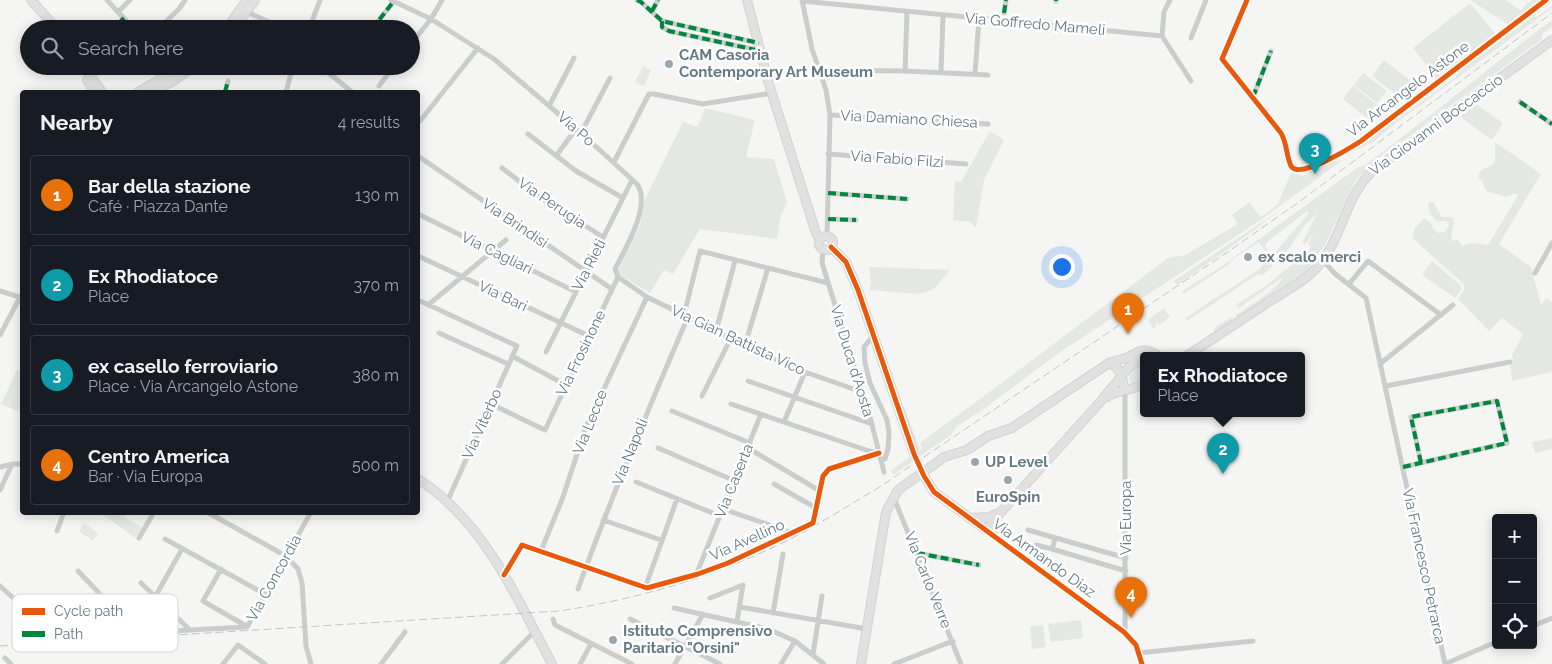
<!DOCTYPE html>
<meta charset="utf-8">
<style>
body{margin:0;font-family:Raleway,sans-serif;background:#242831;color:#f1f3f6}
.controls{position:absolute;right:15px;bottom:15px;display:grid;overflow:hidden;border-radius:5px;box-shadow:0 2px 12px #0003}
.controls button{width:45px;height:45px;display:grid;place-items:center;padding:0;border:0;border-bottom:1px solid #363941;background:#171b24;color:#f1f3f6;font:25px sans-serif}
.you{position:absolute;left:1061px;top:266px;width:18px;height:18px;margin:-12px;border:4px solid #fff;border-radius:50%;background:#1a73e8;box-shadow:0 0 0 8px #1a73e833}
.badge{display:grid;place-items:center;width:32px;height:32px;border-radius:50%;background:#db2777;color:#fff;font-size:16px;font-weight:700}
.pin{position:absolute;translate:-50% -41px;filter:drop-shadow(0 1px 2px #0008)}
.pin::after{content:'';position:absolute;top:26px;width:18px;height:15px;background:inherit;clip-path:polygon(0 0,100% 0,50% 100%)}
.popup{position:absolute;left:1140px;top:352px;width:165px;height:65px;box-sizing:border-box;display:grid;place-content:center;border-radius:5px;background:#171b24;filter:drop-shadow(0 1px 4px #0005);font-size:16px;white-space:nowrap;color:#9ea1a6}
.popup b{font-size:19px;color:#f1f3f6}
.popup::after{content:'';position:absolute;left:50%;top:100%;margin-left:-10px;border:10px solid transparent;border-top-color:#171b24}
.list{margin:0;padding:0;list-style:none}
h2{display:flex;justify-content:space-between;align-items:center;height:65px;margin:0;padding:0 20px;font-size:21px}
h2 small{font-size:16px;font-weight:400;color:#9ea1a6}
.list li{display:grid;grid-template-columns:32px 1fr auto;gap:15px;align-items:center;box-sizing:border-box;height:80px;margin:0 10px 10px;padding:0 10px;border:1px solid #363941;border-radius:5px}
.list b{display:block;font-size:19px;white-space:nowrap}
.list p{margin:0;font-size:16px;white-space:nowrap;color:#9ea1a6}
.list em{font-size:16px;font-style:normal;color:#9ea1a6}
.icon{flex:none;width:28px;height:28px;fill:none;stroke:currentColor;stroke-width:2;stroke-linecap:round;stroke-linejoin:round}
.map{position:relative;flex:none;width:1552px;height:664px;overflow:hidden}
.search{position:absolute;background:#171b24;box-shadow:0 2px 12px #0003;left:20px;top:20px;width:400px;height:55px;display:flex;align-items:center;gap:12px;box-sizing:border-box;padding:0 18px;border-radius:28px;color:#9ea1a6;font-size:19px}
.panel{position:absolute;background:#171b24;box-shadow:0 2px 12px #0003;left:20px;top:90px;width:400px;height:425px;border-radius:5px}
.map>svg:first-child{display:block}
</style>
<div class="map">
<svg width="1552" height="664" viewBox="0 0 1552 664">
<rect width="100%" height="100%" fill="#f5f5f4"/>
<path fill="#e5e8e2" d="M1470 0H1506L1520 10 1532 0H1542L1509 25Z
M1470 3 1495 33 1437 79 1413 48Z
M1552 6V8L1396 123 1373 142 1355 150 1453 79 1468 65 1534 16 1537 17Z
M1552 20V27L1542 34V39L1395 147 1389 149 1355 181 1325 245 1310 267 1303 274 1237 318 1236 315 1232 318 1233 320 1214 333V328C1231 317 1275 293 1283 277L1239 308 1236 305C1245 298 1255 293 1264 287 1278 277 1291 263 1307 256L1311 246 1308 245 1314 231 1306 244 1302 243 1317 213 1304 226 1285 254 1262 276 1258 274 1187 321 1185 318 1261 268 1263 263 1273 255 1309 213 1307 211 1267 242 1265 246 1267 250 1266 252 1259 242 1230 261 1231 263 1184 294 1182 291 1219 268 1360 166 1362 167C1427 120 1488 68 1552 20Z
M1384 60 1415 84 1403 100 1372 76Z
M643 66 651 70 644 86 635 82Z
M1363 73 1387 91 1377 103 1354 85Z
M1353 86 1377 105 1367 118 1343 99Z
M1473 102 1503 123 1492 140 1456 114Z
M705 108 755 120 746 157 774 159 787 202 781 215 777 239 700 229 673 274 664 270 650 293 620 275 618 270 640 225 645 199 683 122 698 127Z
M990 131 1004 140 984 180 976 228 970 222 953 220 955 181 961 182Z
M1495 142 1541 174 1499 244 1531 267 1541 305 1546 298 1552 302V372L1512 381 1510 364 1513 363 1512 355 1523 334 1502 318 1489 331 1458 299 1464 290V284L1412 238 1415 228 1424 218 1432 224 1433 229 1438 233 1444 232 1449 226 1447 221H1437L1430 214 1428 205 1429 202H1433L1442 217H1452L1454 220 1451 238 1452 241 1458 240 1462 246 1472 243 1488 245 1519 194H1512L1506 197 1486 191 1482 180 1479 179 1478 177 1481 170 1492 165 1495 161Z
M1344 159 1265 217 1056 355 985 408 956 427 951 435 893 475 891 470 922 449 920 443 1003 382 1168 258 1185 255 1238 224 1232 215 1249 202 1261 217 1278 204 1291 173 1303 176 1314 168Z
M1286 206 1245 237 1177 285 1174 281Z
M1432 261 1460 285 1461 290 1455 298 1422 275Z
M869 267 950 270 934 289 920 294 869 290 871 283Z
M1164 308 1170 317 1159 325 1157 323 1155 325 1156 327 1153 329 1148 320Z
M1144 360V380L1138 384H1132L1129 380 1130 372Z
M887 363 920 449 917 451Z
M17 370 22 372V413L1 404Z
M1552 438V449L1535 453 1532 442Z
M103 513H126L124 517 142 527 135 538 103 515Z
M84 523 98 533 93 541 79 531Z
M1081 620 1083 638 1051 642 1048 624Z
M1043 625 1046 647 1032 649 1030 627Z"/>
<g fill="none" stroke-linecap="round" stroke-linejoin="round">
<path stroke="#cad0d3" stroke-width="8" stroke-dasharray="8 4" stroke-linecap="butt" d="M914 454 924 476"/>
<g stroke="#d1d3d3" stroke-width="10">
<path id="secondary" d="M31 0 57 29
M747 0 768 81 816 233 820 240
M226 29 247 0
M234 29 255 0
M83 66 102 92
M87 80 94 92
M138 92 183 66
M152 92 175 80 194 66
M819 243a7 7 0 1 1 14 0a7 7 0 1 1-14 0Z
M831 247 846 262 858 290 914 454
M1188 355C1214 338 1241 320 1267 303 1287 290 1311 278 1324 259 1344 230 1347 193 1374 170L1552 40
M1109 363C1121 367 1122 379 1125 390
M1107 397C1119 389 1132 391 1144 384
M932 466 944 457 967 450 988 436 1012 428 1109 363C1114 361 1120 360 1126 358 1139 352 1142 346 1157 355
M924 476 934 492 986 530 1001 512 1101 401 1129 367 1144 356
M418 479C483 520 517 598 552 664
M969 518 989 517 999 513
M861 664 886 512 898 490 912 480"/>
</g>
<path stroke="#cbcdcd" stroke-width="5" d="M107 0 118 12 130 0
M391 0 431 19 494 59 581 133 637 184C652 205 625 249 615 269L618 277
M637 0 641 2 662 21 758 43
M802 0 812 49 826 90 830 115 827 237
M1247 0 1222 59 1281 133C1287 143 1286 155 1291 166 1299 180 1350 148 1361 141L1546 0
M802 1 1162 36
M1056 1V0
M652 11 658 0
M118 12 134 29
M247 12 285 29
M1004 13 1006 0
M662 21V27L669 31 761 51
M112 29 124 18
M158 29 179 9 185 0
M309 29 320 0
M372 29 394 1
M1162 36 1191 81
M1162 36 1164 12 1170 0
M1191 38 1206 0
M411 44 431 19 442 0
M320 66 352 92
M819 70 905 71 988 75
M905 71 907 12
M941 72 943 16
M975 74 979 19
M379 86 394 66
M225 92 228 81
M286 92 293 66
M1253 97 1271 51
M1520 102 1552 124
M549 106 574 58
M830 115 988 124
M420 121 478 48
M581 133 610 78
M528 134 576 171 623 198
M828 154 966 164
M418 156 612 289
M556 156 576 129
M614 162 649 94H654L703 104 772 93
M502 168 541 198 603 237
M828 193 907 199
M418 214 576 292
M828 219 856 220
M823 249 822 263 871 421 884 472
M418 256 589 336
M1323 260 1334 273 1366 298 1445 664
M1535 273 1552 243
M618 277 647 297 761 353 805 372 862 392
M1349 284 1368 261 1441 315
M0 291 22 298
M418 300 517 346 447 502
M428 305 506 240
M684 315 700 251 828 283
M716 331 735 261
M439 333 508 364
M0 335 20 297
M873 336 864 347 865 363 870 383 887 420 889 432 888 449 885 459 882 460
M745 345 768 268
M546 352 632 180
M512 356 566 385
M1381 363 1453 305
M748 381 872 424
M1386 386 1510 362
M702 396 731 338
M491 404 545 430 618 277
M731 404 869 451 877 453
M672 411 750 443
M784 422 805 372
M658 448 735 481
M748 448 820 491
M0 467 12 464H22
M1403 467 1507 443 1497 401 1411 417 1421 463
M636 482 720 516
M774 484 816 508
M0 490 12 464
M894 498 961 664
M723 509 793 533
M207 512 286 556 298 569 302 583 306 646 311 664
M603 520 661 540
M986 530 1124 632 1136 645 1142 664
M1028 530 1126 558
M57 531 64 512
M995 537 996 520
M139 538 154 512
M165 539 265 594
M1055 539 1052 549 1126 571
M1036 545 1052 549
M541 551 563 497 586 427 647 297
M917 553 979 565
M221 569 203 601 246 626
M78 571 138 634 189 630 247 627 311 512
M504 575 522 545 647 588 698 574 728 563 813 523 823 476 829 469 879 453
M696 575 761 414
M141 583 189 629
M0 586 32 615
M645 588 677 499
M578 589C611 497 649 407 688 317
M155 597 182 549
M710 598 743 585 737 621
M740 607 867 629
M674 608 768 629 795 641 824 664
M773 613 783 554
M553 619 555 625 632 664
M630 619 720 664
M1533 626 1552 618
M1125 633V390
M1139 653 1253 641
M813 654 822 596
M5 658 11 664
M223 664 238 645 265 664
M381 664 405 632
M502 664 535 631
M580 664 591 644
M675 664 703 614
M781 664 795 641
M894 664 953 641
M1445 664 1496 642"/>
<use href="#secondary" stroke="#e0e1e0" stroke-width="8"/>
<path stroke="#c1c3c4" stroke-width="1" stroke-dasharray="8 4" stroke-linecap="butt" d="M0 646 559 611C637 599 711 578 782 543 815 527 846 507 878 488L1229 251 1299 202 1552 13"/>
<g stroke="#d1d3d3" stroke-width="10" stroke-linecap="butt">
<path id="secondary-bridge" d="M912 480 932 466"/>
</g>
<use href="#secondary-bridge" stroke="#e0e1e0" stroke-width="8"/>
<path stroke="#00873e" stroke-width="4" stroke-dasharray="8 4" stroke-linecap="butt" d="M637 0 641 2 662 21 759 43
M1056 1V0
M652 11 658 0
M1004 13 1006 0
M662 21V27L669 31 761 51
M112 29 124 18
M372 29 394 1
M225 92 228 81
M1253 97 1271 51
M1520 102 1552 124
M828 193 907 199
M828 219 856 220
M1403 467 1507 443 1497 401 1411 417 1421 463
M917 553 979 565"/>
<g stroke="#fff" stroke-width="8">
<path id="cycleway" d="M1247 0 1222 59 1281 133C1287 143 1286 155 1291 166 1299 180 1350 148 1361 141L1546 0
M831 247 846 262 858 290 914 454 924 476 934 492 1124 632 1136 645 1142 664
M504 575 522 545 647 588 698 574 728 563 813 523 823 476 829 469 879 453"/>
</g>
<use href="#cycleway" stroke="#e8590c" stroke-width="5"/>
</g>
<g fill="#97a5ac" stroke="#fff" stroke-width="2">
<circle cx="669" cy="64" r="5"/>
<circle cx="1248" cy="257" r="5"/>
<circle cx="975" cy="462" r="5"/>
<circle cx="1008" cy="480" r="5"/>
<circle cx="613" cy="640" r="5"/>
</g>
<g text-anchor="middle" stroke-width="5" stroke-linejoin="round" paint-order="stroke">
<g font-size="15" fill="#647a85" stroke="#fff">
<text transform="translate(1035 24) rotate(5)" y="5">Via Goffredo Mameli</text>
<text transform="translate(1408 89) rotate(-37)" y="5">Via Arcangelo Astone</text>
<text transform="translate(909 119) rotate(3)" y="5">Via Damiano Chiesa</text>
<text transform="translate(1436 125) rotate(-36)" y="5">Via Giovanni Boccaccio</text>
<text transform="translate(576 129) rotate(41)" y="5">Via Po</text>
<text transform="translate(897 159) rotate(4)" y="5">Via Fabio Filzi</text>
<text transform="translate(552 203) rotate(34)" y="5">Via Perugia</text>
<text transform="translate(515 223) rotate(34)" y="5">Via Brindisi</text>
<text transform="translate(497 253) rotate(26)" y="5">Via Cagliari</text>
<text transform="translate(589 265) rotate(-63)" y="5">Via Rieti</text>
<text transform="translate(503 296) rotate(25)" y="5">Via Bari</text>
<text transform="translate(738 340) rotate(25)" y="5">Via Gian Battista Vico</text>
<text transform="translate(581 353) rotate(-64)" y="5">Via Frosinone</text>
<text transform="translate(852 361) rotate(73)" y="5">Via Duca d'Aosta</text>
<text transform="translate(590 422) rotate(-68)" y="5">Via Lecce</text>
<text transform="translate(482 424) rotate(-66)" y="5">Via Viterbo</text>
<text transform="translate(630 452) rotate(-68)" y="5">Via Napoli</text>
<text transform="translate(734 481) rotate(-68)" y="5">Via Caserta</text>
<text transform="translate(1126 518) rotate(-90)" y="5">Via Europa</text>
<text transform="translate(747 540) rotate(-24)" y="5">Via Avellino</text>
<text transform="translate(1044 558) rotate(36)" y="5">Via Armando Diaz</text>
<text transform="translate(1424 566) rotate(78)" y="5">Via Francesco Petrarca</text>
<text transform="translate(274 578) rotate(-61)" y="5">Via Concordia</text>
<text transform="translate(928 580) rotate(68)" y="5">Via Carlo Verre</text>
</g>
<g font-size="15" font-weight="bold" fill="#647a85" stroke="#fff" text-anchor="start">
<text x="679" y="60">CAM Casoria<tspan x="679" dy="17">Contemporary Art Museum</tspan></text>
<text x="1258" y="262">ex scalo merci</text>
<text x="985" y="467">UP Level</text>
<text x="1008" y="502" text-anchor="middle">EuroSpin</text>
<text x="623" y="636">Istituto Comprensivo<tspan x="623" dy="17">Paritario "Orsini"</tspan></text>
</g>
</g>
<rect x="12" y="594" width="166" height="58" rx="8" fill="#fff" stroke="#d0d7da" stroke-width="1"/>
<rect x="22" y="608" width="23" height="7" fill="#e8590c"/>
<rect x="22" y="631" width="23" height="6" fill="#00873e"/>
<g font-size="14" fill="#647a85">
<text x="54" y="616">Cycle path</text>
<text x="54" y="639">Path</text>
</g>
</svg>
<div class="controls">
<button>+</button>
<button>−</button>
<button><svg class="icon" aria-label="locate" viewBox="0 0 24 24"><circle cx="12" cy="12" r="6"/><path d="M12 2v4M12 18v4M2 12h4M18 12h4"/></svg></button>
</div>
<div class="you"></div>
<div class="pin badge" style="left:1128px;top:334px;background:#e8710a">1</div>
<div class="pin badge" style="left:1223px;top:474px;background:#0f9aa8">2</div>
<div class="popup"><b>Ex Rhodiatoce</b>Place</div>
<div class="pin badge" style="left:1315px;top:174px;background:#0f9aa8">3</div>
<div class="pin badge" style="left:1131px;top:618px;background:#e8710a">4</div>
<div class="search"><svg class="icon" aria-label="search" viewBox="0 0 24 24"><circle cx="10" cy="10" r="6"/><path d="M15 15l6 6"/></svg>Search here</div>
<section class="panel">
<h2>Nearby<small>4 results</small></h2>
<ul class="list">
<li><span class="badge" style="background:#e8710a">1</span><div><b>Bar della stazione</b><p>Café · Piazza Dante</p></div><em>130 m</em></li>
<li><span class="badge" style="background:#0f9aa8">2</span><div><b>Ex Rhodiatoce</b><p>Place</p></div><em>370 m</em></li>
<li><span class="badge" style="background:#0f9aa8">3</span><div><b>ex casello ferroviario</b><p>Place · Via Arcangelo Astone</p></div><em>380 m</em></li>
<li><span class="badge" style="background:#e8710a">4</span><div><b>Centro America</b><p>Bar · Via Europa</p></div><em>500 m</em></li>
</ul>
</section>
</div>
